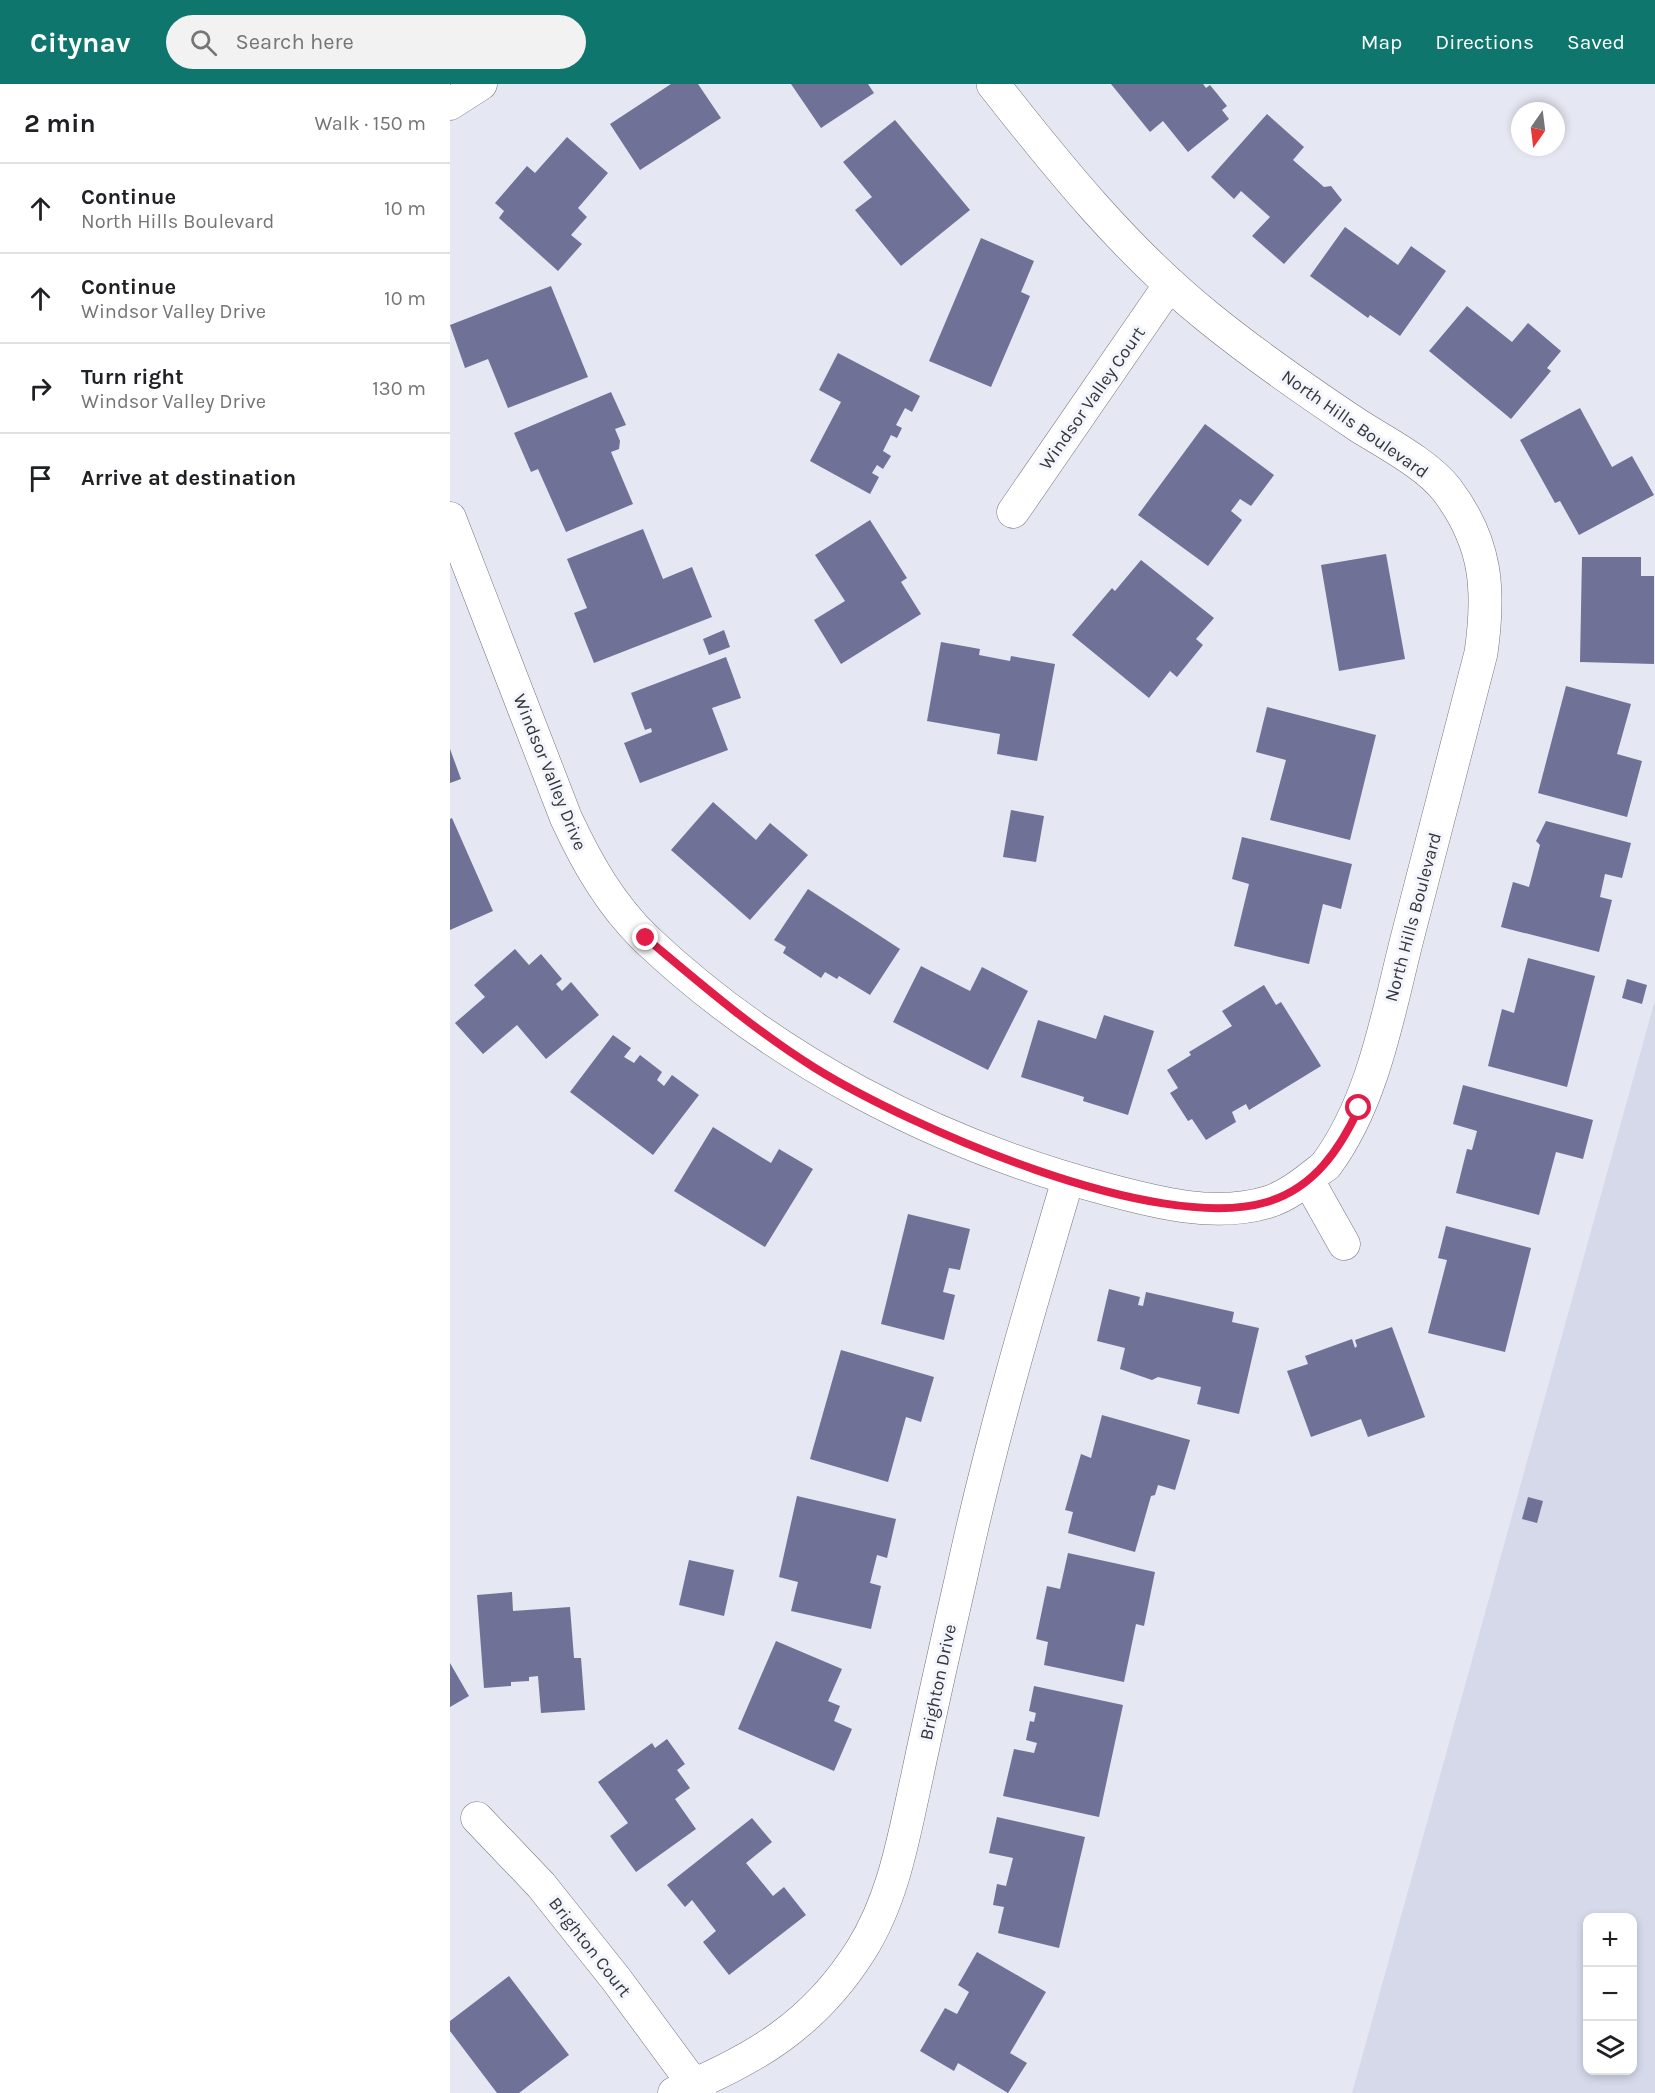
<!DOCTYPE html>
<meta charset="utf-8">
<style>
body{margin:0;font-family:Karla,sans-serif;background:#f2f2f2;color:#202124}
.controls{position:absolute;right:18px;bottom:18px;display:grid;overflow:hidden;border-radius:12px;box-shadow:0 3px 9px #0003}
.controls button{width:54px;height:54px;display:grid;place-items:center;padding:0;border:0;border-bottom:2px solid #e0e0e0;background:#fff;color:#202124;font:30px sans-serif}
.compass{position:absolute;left:1061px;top:18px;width:54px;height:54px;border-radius:50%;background:#fff;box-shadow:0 3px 9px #0003;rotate:194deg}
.stop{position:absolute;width:18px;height:18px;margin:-14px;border:4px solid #e11d48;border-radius:50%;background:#fff}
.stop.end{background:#e11d48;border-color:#fff;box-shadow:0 2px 6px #0008}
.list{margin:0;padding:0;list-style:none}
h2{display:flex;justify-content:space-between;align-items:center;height:78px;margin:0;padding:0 24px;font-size:26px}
h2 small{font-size:20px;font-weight:400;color:#757577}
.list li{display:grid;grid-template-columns:39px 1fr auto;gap:18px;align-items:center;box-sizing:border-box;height:90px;padding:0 24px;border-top:2px solid #e0e0e0}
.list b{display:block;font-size:22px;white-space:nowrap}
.list p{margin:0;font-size:20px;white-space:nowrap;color:#757577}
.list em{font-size:20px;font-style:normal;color:#757577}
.icon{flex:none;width:33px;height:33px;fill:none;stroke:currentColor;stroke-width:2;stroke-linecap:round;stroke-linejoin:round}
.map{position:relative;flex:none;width:1205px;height:2009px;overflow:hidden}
header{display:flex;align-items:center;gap:36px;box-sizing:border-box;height:84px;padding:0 30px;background:#0f766e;color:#fff}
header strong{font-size:28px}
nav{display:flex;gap:33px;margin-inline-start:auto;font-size:21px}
.search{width:420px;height:54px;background:#f2f2f2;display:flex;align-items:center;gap:15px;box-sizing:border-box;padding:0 21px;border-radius:33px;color:#757577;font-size:22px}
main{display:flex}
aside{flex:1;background:#fff}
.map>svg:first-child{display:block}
</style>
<header>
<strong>Citynav</strong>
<div class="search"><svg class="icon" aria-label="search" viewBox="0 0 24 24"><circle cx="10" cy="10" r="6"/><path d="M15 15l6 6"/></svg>Search here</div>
<nav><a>Map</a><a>Directions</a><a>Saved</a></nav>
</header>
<main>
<aside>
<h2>2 min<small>Walk · 150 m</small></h2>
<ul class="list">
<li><svg class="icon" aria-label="ahead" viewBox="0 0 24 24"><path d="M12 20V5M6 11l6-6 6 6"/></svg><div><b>Continue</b><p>North Hills Boulevard</p></div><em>10 m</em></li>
<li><svg class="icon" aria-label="ahead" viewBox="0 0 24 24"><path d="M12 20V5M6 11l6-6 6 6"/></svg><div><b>Continue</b><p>Windsor Valley Drive</p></div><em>10 m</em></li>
<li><svg class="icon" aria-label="right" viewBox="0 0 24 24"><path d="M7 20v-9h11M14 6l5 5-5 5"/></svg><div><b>Turn right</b><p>Windsor Valley Drive</p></div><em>130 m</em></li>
<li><svg class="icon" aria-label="arrive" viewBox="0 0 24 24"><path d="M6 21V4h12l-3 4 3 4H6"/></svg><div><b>Arrive at destination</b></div></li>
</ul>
</aside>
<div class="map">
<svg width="1205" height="2009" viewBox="0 0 1205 2009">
<rect width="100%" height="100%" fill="#e5e7f2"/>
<path fill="#d5d9ea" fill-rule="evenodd" d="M1205 916V2009H902ZM1138 1834H1182V1986H1138Z"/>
<path fill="#707197" d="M221 0H248L271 34 190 86 160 40Z
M341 0H418L424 9 371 44Z
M661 0H753L756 4 760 1 777 22 772 26 779 35 738 68 713 37 700 48Z
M817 30 854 63 843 76 874 103 881 102 892 116 834 180 802 152 820 133 791 107 784 115 761 93Z
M445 36 520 126 451 182 405 126 422 113 393 78Z
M117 53 158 89 128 124 137 133 121 151 132 160 108 187 49 134 54 127 45 119 77 82 85 89Z
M895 143 948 181 961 162 996 187 950 252 920 231 918 234 860 192Z
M531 154 584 177 571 208 580 212 541 303 479 277Z
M101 202 138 293 58 324 38 275 15 284 0 241Z
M1017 222 1062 258 1078 239 1111 267 1097 284 1101 287 1061 335 979 267Z
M388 269 470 312 462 328 455 324 446 341 452 344 447 354 441 351 433 367 441 372 433 385 427 381 422 389 429 393 420 410 360 377 391 318 369 306Z
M161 308 176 341 165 345 170 357 169 365 161 368 183 420 116 448 88 385 81 388 64 349Z
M1130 324 1162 383 1182 372 1204 411 1129 451 1110 417 1105 419 1070 356Z
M755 340 824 391 801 422 790 415 781 427 792 436 758 482 688 431Z
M420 436 457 494 451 498 471 530 391 580 364 536 395 517 365 471Z
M193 445 213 495 242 483 262 533 144 579 124 529 137 524 117 475Z
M936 470 955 575 889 587 871 481Z
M1132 473H1191V492H1204V580L1130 578Z
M691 476 764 534 746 555 753 561 727 593 720 587 699 614 622 551 662 504 665 507Z
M274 546 280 563 259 571 253 555Z
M491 558 530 565 529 571 560 577 561 572 605 580 587 677 547 670 550 650 477 637Z
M276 573 291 614 262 624 278 666 190 699 174 659 202 648 201 644 195 646 181 609Z
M1116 602 1181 620 1167 670 1192 677 1177 733 1088 709Z
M817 623 926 651 900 756 820 736 836 676 806 668Z
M0 665 11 695 0 699Z
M263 718 306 756 320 739 358 771 300 836 221 766Z
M561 726 594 732 586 778 553 773Z
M2 734 43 827 0 846V735Z
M1096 737 1181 759 1172 794 1155 790 1150 813 1162 816 1149 868 1051 843 1063 798 1079 803 1090 761 1086 757Z
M792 753 902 780 891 825 873 820 859 880 784 862 799 800 782 795Z
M358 805 450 865 420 911 389 892 387 895 375 888 371 894 333 869 336 863 324 856Z
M65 865 79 881 91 870 112 895 106 900 112 907 121 898 149 931 96 975 67 941 33 970 5 939 35 913 24 901Z
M1078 874 1145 892 1117 1003 1038 982 1052 925 1064 929Z
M471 882 520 907 532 883 578 907 538 986 443 938Z
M1177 895 1197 901 1192 920 1172 914Z
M814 901 826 921 831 918 871 982 799 1026 796 1020 782 1028 786 1038 756 1056 742 1035 738 1037 720 1009 728 1004 717 986 741 971 739 968 782 942 772 927Z
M654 931 704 947 678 1031 633 1017 634 1013 571 993 588 936 646 955Z
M163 951 181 964 174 973 184 979 190 971 212 988 207 996 214 1002 222 991 249 1011 203 1071 120 1008Z
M1013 1001 1143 1036 1133 1075 1106 1068 1089 1131 1006 1109 1017 1065 1022 1066 1027 1047 1003 1040Z
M263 1043 321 1079 329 1065 363 1085 315 1163 224 1107Z
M458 1130 520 1145 510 1186 499 1184 493 1208 505 1211 494 1256 431 1240Z
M996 1142 1081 1164 1055 1268 978 1249 997 1176 988 1174Z
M659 1205 690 1213 688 1221 693 1222 696 1208 784 1228 782 1238 809 1244 789 1330 747 1320 751 1303 708 1293 702 1296 670 1285 675 1264 647 1257Z
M942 1243 975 1333 918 1353 911 1335 861 1353 837 1287 858 1280 855 1272 902 1255 905 1264 907 1262 905 1256Z
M391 1266 484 1293 471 1338 456 1333 438 1398 360 1375Z
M652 1331 740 1356 725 1406 708 1401 705 1411 701 1412 685 1468 618 1449 623 1428 615 1426 631 1370 641 1374Z
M347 1412 446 1435 437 1474 427 1471 420 1499 431 1502 421 1545 341 1527 348 1498 329 1493Z
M1078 1413 1093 1417 1087 1439 1072 1435Z
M618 1469 705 1488 694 1542 686 1540 674 1598 594 1581 598 1558 586 1555 597 1502 610 1505Z
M239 1476 284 1486 274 1532 229 1521Z
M62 1508 63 1527 120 1523 124 1574H131L135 1626 91 1629 88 1592 79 1593V1597L61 1598V1602L34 1604 27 1511Z
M326 1557 392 1585 378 1617 390 1622 384 1637 402 1645 384 1687 288 1645Z
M0 1579 19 1612 0 1623Z
M584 1602 673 1621 649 1733 553 1712 564 1665 584 1669 587 1659 576 1656 580 1637 584 1638 586 1629 579 1627Z
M217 1655 235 1680 227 1686 240 1704 225 1715 246 1745 186 1788 160 1752 178 1739 148 1698 202 1659 205 1664Z
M547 1733 635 1753 609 1864 548 1849 554 1823 543 1821 547 1800 556 1802 563 1774 539 1769Z
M302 1734 322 1758 296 1779 323 1812 334 1803 356 1831 279 1891 253 1858 266 1847 242 1816 235 1823 217 1801Z
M527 1868 596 1908 560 1969 577 1979 558 2009 508 1979 504 1987 470 1967 495 1924 507 1930 519 1908 508 1901Z
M59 1892 119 1971 69 2009H47L0 1947V1937Z"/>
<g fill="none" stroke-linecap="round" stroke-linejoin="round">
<g stroke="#73757f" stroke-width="33">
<path id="minor" d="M0 20 31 0
M563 428 720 200
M0 434 116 734C137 779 160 820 196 855 324 976 486 1060 656 1105 708 1119 766 1134 818 1118 840 1111 858 1095 876 1081
M858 1096 894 1160
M27 1734 91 1801 166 1895 250 2009
M224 2009C304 1976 364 1941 411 1866 444 1814 454 1751 467 1693 481 1626 496 1560 511 1494 540 1359 579 1227 618 1095"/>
</g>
<g stroke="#73757f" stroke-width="34">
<path id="tertiary" d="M543 0C608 83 676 167 758 233 806 272 858 308 909 342 936 359 978 381 997 406 1037 459 1040 506 1031 569 1007 663 982 757 958 851 938 929 924 1016 876 1081"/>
</g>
<use href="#minor" stroke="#fff" stroke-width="32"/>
<use href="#tertiary" stroke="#fff" stroke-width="33"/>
</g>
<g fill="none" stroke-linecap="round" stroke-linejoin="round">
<path stroke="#e11d48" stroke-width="8" d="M196 854C251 900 304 946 365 984 462 1044 706 1151 817 1118 864 1104 890 1065 909 1024"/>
</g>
<g text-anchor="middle" stroke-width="6" stroke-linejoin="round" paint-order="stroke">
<g font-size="18" fill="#343539" stroke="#f3f5fd">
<text transform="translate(642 314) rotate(-55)" y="6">Windsor Valley Court</text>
<text transform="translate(905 340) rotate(35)" y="6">North Hills Boulevard</text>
<text transform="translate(100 688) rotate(68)" y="6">Windsor Valley Drive</text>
<text transform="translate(963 833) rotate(-75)" y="6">North Hills Boulevard</text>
<text transform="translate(488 1598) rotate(-78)" y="6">Brighton Drive</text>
<text transform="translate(140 1863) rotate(52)" y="6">Brighton Court</text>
</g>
</g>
</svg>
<div class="controls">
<button>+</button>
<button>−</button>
<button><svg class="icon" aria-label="layers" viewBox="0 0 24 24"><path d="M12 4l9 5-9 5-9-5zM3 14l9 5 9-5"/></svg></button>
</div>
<svg class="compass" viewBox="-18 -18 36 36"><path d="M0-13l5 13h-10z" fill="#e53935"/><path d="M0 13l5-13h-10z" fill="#757577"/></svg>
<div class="stop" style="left:909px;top:1024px"></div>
<div class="stop end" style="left:196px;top:854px"></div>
</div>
</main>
